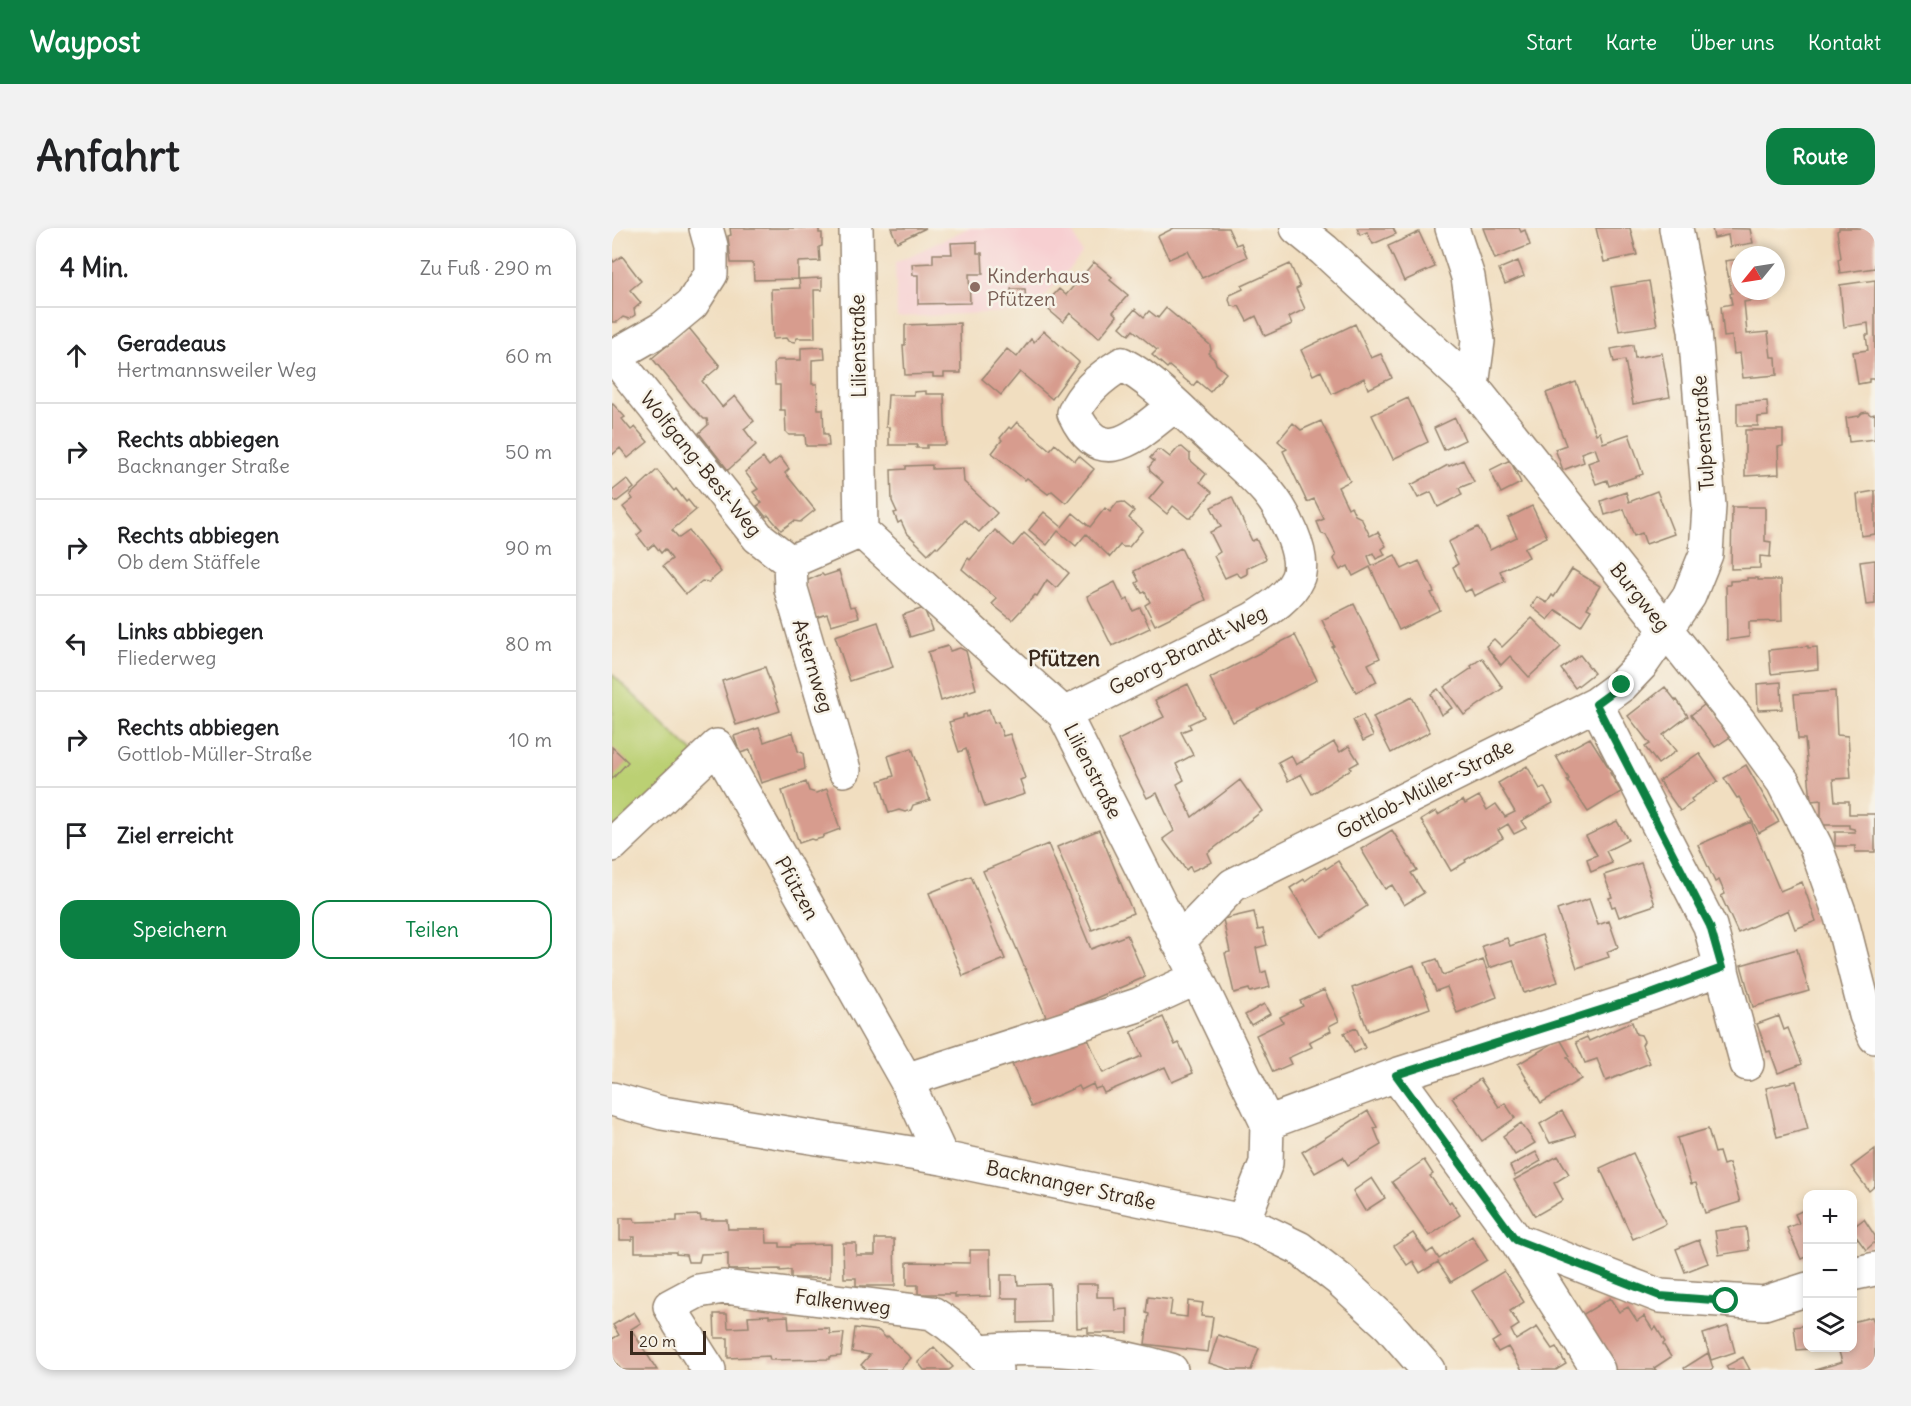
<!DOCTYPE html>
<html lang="de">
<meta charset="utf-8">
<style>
body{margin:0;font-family:Delius,sans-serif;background:#f2f2f2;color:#202124}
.controls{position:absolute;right:18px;bottom:18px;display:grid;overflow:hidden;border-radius:12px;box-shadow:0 3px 9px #0003}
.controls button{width:54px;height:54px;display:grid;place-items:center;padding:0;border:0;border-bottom:2px solid #e0e0e0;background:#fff;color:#202124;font:30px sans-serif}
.compass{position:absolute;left:1119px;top:18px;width:54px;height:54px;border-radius:50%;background:#fff;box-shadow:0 3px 9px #0003;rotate:240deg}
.scale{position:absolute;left:18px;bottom:15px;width:76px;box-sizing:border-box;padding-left:6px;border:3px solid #3b2a1e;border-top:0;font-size:16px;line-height:21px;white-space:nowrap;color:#3b2a1e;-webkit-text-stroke:4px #f7f3e8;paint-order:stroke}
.stop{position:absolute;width:18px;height:18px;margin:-14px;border:4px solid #0b8043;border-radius:50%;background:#fff}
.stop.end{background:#0b8043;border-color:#fff;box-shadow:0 2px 6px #0008}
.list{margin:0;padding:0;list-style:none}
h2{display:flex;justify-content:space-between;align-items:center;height:78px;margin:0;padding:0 24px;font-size:26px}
h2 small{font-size:20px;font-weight:400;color:#757577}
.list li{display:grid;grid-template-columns:39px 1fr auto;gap:18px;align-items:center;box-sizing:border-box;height:96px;padding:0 24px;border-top:2px solid #e0e0e0}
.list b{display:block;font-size:22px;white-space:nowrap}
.list p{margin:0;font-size:20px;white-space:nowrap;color:#757577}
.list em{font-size:20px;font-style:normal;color:#757577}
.actions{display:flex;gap:12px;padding:18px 24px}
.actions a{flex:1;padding:14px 0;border:2px solid #0b8043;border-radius:18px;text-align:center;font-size:21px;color:#0b8043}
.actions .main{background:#0b8043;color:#fff}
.icon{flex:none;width:33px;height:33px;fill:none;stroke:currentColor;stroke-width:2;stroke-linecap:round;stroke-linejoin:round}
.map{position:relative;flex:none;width:1263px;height:1142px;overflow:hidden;border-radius:18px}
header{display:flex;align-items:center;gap:36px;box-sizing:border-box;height:84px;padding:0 30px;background:#0b8043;color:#fff}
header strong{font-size:28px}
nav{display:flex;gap:33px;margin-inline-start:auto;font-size:21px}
.intro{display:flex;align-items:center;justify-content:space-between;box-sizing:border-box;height:144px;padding:0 36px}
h1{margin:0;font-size:42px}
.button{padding:15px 27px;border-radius:18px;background:#0b8043;color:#fff;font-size:21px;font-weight:700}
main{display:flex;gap:36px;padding:0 36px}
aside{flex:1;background:#fff;border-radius:18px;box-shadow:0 3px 9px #0003}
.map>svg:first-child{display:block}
</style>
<header>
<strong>Waypost</strong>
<nav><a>Start</a><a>Karte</a><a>Über uns</a><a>Kontakt</a></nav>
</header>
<div class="intro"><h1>Anfahrt</h1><a class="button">Route</a></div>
<main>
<aside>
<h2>4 Min.<small>Zu Fuß · 290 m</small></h2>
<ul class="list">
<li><svg class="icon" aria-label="ahead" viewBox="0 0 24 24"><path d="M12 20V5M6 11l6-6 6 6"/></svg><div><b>Geradeaus</b><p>Hertmannsweiler Weg</p></div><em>60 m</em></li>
<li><svg class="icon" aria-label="right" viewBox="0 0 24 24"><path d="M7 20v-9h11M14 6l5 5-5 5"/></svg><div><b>Rechts abbiegen</b><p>Backnanger Straße</p></div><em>50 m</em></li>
<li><svg class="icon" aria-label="right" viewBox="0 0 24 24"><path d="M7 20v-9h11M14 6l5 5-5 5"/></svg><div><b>Rechts abbiegen</b><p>Ob dem Stäffele</p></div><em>90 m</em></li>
<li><svg class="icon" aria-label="left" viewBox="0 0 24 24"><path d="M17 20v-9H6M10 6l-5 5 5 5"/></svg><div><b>Links abbiegen</b><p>Fliederweg</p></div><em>80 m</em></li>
<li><svg class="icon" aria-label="right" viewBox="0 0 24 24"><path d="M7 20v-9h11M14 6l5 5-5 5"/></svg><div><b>Rechts abbiegen</b><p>Gottlob-Müller-Straße</p></div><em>10 m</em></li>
<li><svg class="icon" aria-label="arrive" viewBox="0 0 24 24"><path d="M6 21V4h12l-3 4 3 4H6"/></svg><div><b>Ziel erreicht</b></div></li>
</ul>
<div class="actions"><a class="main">Speichern</a><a>Teilen</a></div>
</aside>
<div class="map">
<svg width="1263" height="1142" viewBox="0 0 1263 1142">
<rect width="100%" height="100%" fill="#f7f3e8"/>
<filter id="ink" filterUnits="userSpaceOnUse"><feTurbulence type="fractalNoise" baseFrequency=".0167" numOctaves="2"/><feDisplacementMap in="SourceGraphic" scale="12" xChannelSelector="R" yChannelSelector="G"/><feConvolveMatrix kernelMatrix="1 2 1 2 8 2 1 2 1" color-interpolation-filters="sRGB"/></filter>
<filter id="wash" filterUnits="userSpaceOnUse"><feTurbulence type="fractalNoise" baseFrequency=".008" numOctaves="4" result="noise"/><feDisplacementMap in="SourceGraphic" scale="24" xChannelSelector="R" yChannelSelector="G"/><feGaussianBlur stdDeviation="1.35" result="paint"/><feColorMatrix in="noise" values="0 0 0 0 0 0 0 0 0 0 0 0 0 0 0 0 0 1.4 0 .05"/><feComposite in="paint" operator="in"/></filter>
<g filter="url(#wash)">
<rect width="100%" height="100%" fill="#f1dec0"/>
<path fill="#f7cfd1" d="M356 0H460L470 26 420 83 285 89 283 35Z"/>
<path fill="#bbd073" stroke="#7b7d48" stroke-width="1.5" d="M0 446 90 533 0 617Z"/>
<g id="blocks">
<path fill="#d79c8e" d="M118 0H207V5H210V18L207 19 208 33 186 34V51L142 52 141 35H119L116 8 119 7Z
M279 0H314L285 14Z
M562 0H616L624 17 629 15 635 29 590 50 576 23 557 31 546 8Z
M745 0H781L784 6 761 16 755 4 748 7Z
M871 0H907L909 4 913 2 918 17 883 31Z
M984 0H1018L1025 27 992 34Z
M1100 0 1138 1 1141 15 1118 19 1116 7 1102 10Z
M1227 0H1263V40L1228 45 1226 31 1229 30 1225 3 1227 2Z
M807 4 823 39 792 53 776 18Z
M365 14V25H370L371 46H357L358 75 306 76V47H301L300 36 321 35V26H340L339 15Z
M10 28 29 53 18 62 29 75 22 81 23 87 17 91 11 89 5 94H0V31L2 34Z
M1128 31V63H1156L1157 70 1132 74 1134 94 1135 106 1156 104 1159 129H1164L1165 147 1131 150 1128 125 1122 126 1120 108 1112 109 1109 78 1120 76 1118 66 1120 65 1113 33Z
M906 33 912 48 893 56 887 41Z
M482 34 500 49 498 52 516 67 501 84 505 88 487 110 458 85 451 94 432 78 447 61 454 67Z
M678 36 688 59 684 61 693 81 677 89 680 96 653 108 644 88 635 93 627 78 624 79 619 77 617 72 618 67 631 61 630 58Z
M210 50V62H202L203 110H185L183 114 176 113 174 110 161 111 159 61 188 60 187 51Z
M1263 52V151H1257V154L1246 156 1241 124 1256 122 1254 107H1257L1256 95 1232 99 1228 57Z
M1037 53 1045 97 1007 103 999 59Z
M399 61H413L414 75H400Z
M554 80 598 117 599 122 596 125 603 132 604 136 614 145 598 164 585 153 581 158 557 138 555 140 540 127 545 122 521 102 517 107 508 99 523 81 532 89 537 83 546 90Z
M348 95 349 145H332V149H321V146L293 147 291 117H293V97Z
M743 96 759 130 769 126 780 150 756 161 752 150 720 166 709 143 701 147 689 122Z
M77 100 108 138 90 153 110 179 123 168 142 193 132 201 144 217 116 242 87 205 96 197 95 191H92L78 177 40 130Z
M432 103 467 134 440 171 408 144 389 167 370 151 395 121 405 129 419 111 422 114Z
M1021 117 1023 130 1050 125 1058 169 1021 176 1013 132 1002 134 999 121Z
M212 119 213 131 200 132V156H205L206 181H211L212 206H216L217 218H194L193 207H177L174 204 173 182H168V157H163L162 135 165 132H189V120Z
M964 154 984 206 988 204 991 215 1017 206 1031 246 997 258 995 252 984 256 976 235 987 231 983 220 969 225 972 234 951 242 943 221 954 217 934 165Z
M314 163V166H332L334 217H315V220H304L305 217H277V199H274L276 167H302V164Z
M796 170 816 214 781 231 760 187Z
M1155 173 1156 188 1146 189V198H1125V175Z
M0 175 13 189 10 191 19 202 23 199 36 214 16 230 8 220 0 227Z
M1255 184 1259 187 1263 186V211L1237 214 1234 190 1247 188 1250 185Z
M843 190 853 212 832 222 822 200Z
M709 193 738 253 726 259 736 280 739 278 743 287 749 290 758 308 766 304 774 318 770 321 773 327 764 331 761 325 756 328 760 338 783 327 790 341 807 333 822 364 819 365 828 382 787 402 758 339 741 348 736 338 728 342 722 331 724 327 714 307 710 306 705 294 712 291 702 271 695 274 671 223 675 221 666 213 681 195 689 202Z
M405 194 438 222 443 216 463 233 467 228 482 241 454 275 440 263 436 266 415 250 413 252 380 225 390 212 388 210 397 199 399 201Z
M1133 202H1171V218L1166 219 1167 246 1133 248Z
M570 219 578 226V232L594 246 588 254 600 264 579 290H576L561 278 555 286 537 271 551 254 538 243 537 239 542 233 538 230 545 222H549L558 229 566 220Z
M168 229 177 241 173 245 203 282 188 294 182 293 169 302 156 287 154 289 145 278 150 275 141 264 146 261 133 244 151 230 157 238Z
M851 232 862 254 847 260 850 267 826 279 819 264 806 270 799 257 836 237 837 238Z
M898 232 909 255 889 265 878 242Z
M320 237V241L351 240 352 254 385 285 367 304 353 292 326 320 324 318 316 326 294 304 289 293 286 295 282 285 285 284 280 273 279 242 294 241V238Z
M45 242 62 263 64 261 74 274 76 272 84 282 60 302 67 310 77 303 109 344 97 354 90 353 74 366 51 338 60 331 53 321 49 325 42 316 36 321 25 307 30 303 11 279 21 271 18 267Z
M15 251 22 260 4 274 0 270V263Z
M1045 263 1062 306 1034 316 1030 305 1022 308 1012 281 993 287 989 273 1014 264 1017 274Z
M1263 263V306L1249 308 1245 266Z
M620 269 640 313 644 311 654 331 635 340V346L629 349 624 345 613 350 602 328 608 324 598 304 609 299 599 279Z
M511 274 522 283 517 290 531 302 517 319H511L508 317 498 329 474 306 464 318 446 303 435 317 417 302 432 284 450 299 461 285 478 299 493 280 498 284 505 275Z
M920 278 935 309 912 320 917 329 888 343 893 353 862 368 859 361 853 364 841 339 846 336 836 314 866 299 878 322 905 309 896 290Z
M1120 279H1153V313L1159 314 1158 329 1148 328V340L1119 341Z
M383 302 401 318 412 305 457 345 444 360 435 352 425 368 423 367 400 392 380 376 385 371 350 341 356 330 358 332Z
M569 320 594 372 543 397 533 377 538 374 533 364 530 365 524 355 527 353 522 343Z
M1263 332V376L1254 377 1248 334Z
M960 341 988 358 975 380 979 382 969 398 944 382 936 392 919 378 925 369 935 375 940 367 942 369Z
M227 343 238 379 243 378 247 389 219 397 215 386 203 390 192 354 210 346 212 348Z
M1135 350H1146V352H1169L1170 393 1137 394V409L1115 412 1114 357H1118V353L1135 352Z
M503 354 512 373 516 371 521 383 528 380 538 400 500 418 475 368Z
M742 376 768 430 756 436 765 454 744 464 720 419 722 418 710 392Z
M312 380 320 402 298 409 291 387Z
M920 390 949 419 917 449 898 428 889 437 874 418 882 411 890 419Z
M266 394 281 439 238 453 223 408Z
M683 407 705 452 621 494 598 450Z
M336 418 338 423 348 420 354 423 364 461 329 473 316 424Z
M1196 418V420L1205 419 1206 441 1159 446 1157 422Z
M968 427 982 445 963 460 949 441Z
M870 430 891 460 852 487 832 459 860 440 859 438Z
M153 439 168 483 124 497 110 453Z
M1169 454 1170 481 1146 482 1145 456Z
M576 456 592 489 577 496 579 500 569 504 581 527 564 536 572 552 565 556 580 589 628 552 650 583 596 625 600 634 580 643 578 638 574 642 551 611 562 603 545 565 535 570 506 512 552 489 543 472Z
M1053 459 1064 473 1065 472 1076 488 1051 507 1064 523 1046 536 1033 519 1038 516 1016 488Z
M826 461 840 480 829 487 819 466Z
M1223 463 1225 507 1236 508 1239 550 1221 551 1223 573H1237V586H1263V624H1243V618H1223V604H1243L1242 601 1237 600V597H1209V572L1199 573 1193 511H1186L1182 466Z
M800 469 818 504 779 525 761 489Z
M1096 474 1121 507 1103 519 1079 487Z
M377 481 382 495 386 494 391 508 398 506 413 550 408 552 413 566 373 579 354 521 347 524 337 494 351 490V487L354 486 355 489Z
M751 487 761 508 751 513 741 492Z
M147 500 152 514 181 504 186 523 191 525 193 541 149 555 138 522 128 525 122 508Z
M978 510 1000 545H998L1009 564 976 584 955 552 957 551 944 528Z
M722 514 728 524 737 518 747 534 738 539 739 541 700 566 689 546 676 553 666 534 679 527 684 537Z
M0 519 16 534 0 551Z
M300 520 318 572 301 577 299 582 293 584 287 582 277 585 267 553 282 548 276 528Z
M1087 525 1106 553 1079 571 1081 574 1068 583 1047 553Z
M1134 537 1167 594 1147 605 1127 569 1125 570 1112 550Z
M915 538 928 561 932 559 941 575 909 593 914 600 902 606 896 596 886 602 891 610 853 632 854 634 839 643 809 592 824 583 826 587 851 572 853 576 867 568 875 582 884 576 893 589 903 584 886 555Z
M194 554 197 563 204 565 215 561 228 601 212 607 210 610 202 612 199 611 187 615 170 563Z
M1005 593 1016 612 994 623 1000 635 979 644 975 631 985 627 974 608Z
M1139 594 1168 663 1190 654 1204 693 1183 701 1176 682 1126 705 1109 668 1113 666 1107 652 1103 654 1086 617Z
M487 602 521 685 480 702 445 619Z
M780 602 805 642 799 645 812 665 792 677 780 657 773 661 749 621Z
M436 616 479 721 515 707 533 749 435 791 371 643Z
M726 633 755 678 709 709 678 660 692 651 693 653 713 639 714 641Z
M1029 635 1043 677 1007 689 1003 678 1000 679 997 670 1000 669 992 647Z
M359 648 393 731 351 748 317 665Z
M977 671 986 697 997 693 1006 719 995 724 997 729 965 740 945 682Z
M642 684 646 702 651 701 655 717 644 720 649 745 654 743 658 759 638 764 637 761 622 765 613 725 618 724 611 691Z
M930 707 946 754 912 765 901 732 877 740 870 718 895 710 898 718Z
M1185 721 1197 763 1141 779 1129 737Z
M825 731 831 747 871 732 885 769 845 785 835 759 824 763 813 735Z
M802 737 818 780 756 803 740 760Z
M712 762 727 793 717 798 719 803 697 814 700 819 676 830 679 836 661 844 644 807 671 794 668 789 691 778 688 773Z
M652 776 658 786 639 797 633 787Z
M1167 788 1172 802 1176 800 1190 836 1166 845 1158 823 1155 824 1145 796Z
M551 789 563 817 567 815 581 845 560 854 553 839 492 865 489 859 483 861 481 856 469 862 467 858 419 879 399 834 472 802 491 845 530 828 519 804Z
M1020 794 1024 806 1029 807 1032 813 1030 817 1038 835 994 853 985 831 973 835 964 814 975 809 977 813Z
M744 800 753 820 742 825 732 805Z
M948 811 958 828 955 829 969 851 929 875 906 836Z
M868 851 887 879 893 875 903 890 870 913 840 870Z
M1184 853 1196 901 1165 909 1154 860Z
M756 883 765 899 762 900 769 917 736 937 731 929 703 945 690 924Z
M950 883 964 908 938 915 928 896Z
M909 895 923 915 903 927 891 908Z
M1096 901 1103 925 1107 924 1111 937 1117 935 1128 974 1093 985 1084 955 1079 956 1065 910Z
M1263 921V958L1257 963 1239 939Z
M924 924 929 933 903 948 898 938Z
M1021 925 1054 996 1021 1011 988 940Z
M946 928 957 946 942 955 951 972 923 988 902 952Z
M812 932 821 946 818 948 837 975 839 973 848 987 817 1008 780 954Z
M760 950 773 970 753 983 741 963Z
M1196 980V1028L1189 1031 1175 1000 1187 995 1183 986Z
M88 987 89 992H115L116 1001H154L155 1015H168V1019H179V1017L218 1016V1050H179V1042L168 1043V1041L116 1042V1025L89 1026 87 1034H76L74 1027 64 1026V1024H23V1009H20V1012H8V990H22L23 994 65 993V988Z
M1252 991 1263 1008V1014L1254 1022 1240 1003V1000Z
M1134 999 1137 1022 1107 1027 1103 1003Z
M801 1005 815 1025 821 1021 827 1031 860 1008 875 1032 839 1054 826 1034 808 1045 801 1033 795 1037 782 1018Z
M263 1011H282L283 1058H244V1050H232L231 1015H244V1027H263Z
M1087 1012 1096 1035 1073 1044 1064 1021Z
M358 1022H378L379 1068 343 1069V1066H306V1057H295V1034L358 1035Z
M892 1043 912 1074 898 1083 907 1097 899 1102 904 1112 925 1099 940 1121 944 1119 954 1136 944 1142H910L896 1119 886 1124 880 1114 888 1109 860 1063Z
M389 1047H405L406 1057 438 1056 439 1094 406 1095V1070H389Z
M464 1056H485V1069H502L503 1082 516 1081V1105H476V1099L465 1100Z
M536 1069 560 1072 558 1087 575 1089 576 1073 591 1075 589 1088 601 1089 596 1124 533 1116 537 1086 534 1085Z
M998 1070 1007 1084 1016 1079 1025 1093 1032 1088 1041 1102 1044 1099 1053 1114 1051 1116 1059 1129 1042 1140 1044 1142H1001L970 1087Z
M22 1084 29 1095 19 1101 45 1142H9L0 1129V1111L7 1107 1 1097Z
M102 1086H115L116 1100 137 1099 136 1088 157 1087V1089L176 1088 177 1101 217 1100 218 1106 232 1105 229 1128 218 1129V1131L158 1132 157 1128 116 1130V1110H103Z
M1260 1089 1263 1099V1140L1257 1142H1203L1230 1134 1226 1120H1240V1094Z
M1196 1097V1121L1185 1122 1182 1099Z
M1116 1098 1123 1124 1099 1132 1091 1106Z
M243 1100 267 1103 274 1110 276 1108 299 1130 288 1142H255L249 1137 258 1127 240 1124Z
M606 1107 647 1120 639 1142H619L597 1135Z
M322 1119 341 1139 337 1142H312L306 1134Z
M1096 1125 1101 1140 1098 1142H1073L1072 1140Z
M1131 1129 1138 1142H1116L1114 1138Z"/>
</g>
</g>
<g filter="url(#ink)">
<use href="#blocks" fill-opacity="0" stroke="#96846f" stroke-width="1.5"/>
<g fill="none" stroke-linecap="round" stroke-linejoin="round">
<g stroke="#96846f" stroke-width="36">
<path id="minor" d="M244 0 249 303 452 486 585 750 655 895 654 935 631 993
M685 0 712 22 860 158 1127 493 1171 554 1204 619 1229 689 1254 787 1263 809
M840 0 856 49 866 113 860 158
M0 126 146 309 178 334 249 303
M2 128 51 100 80 76 99 46V18L94 0
M178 334 179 361 232 542
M984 476 1098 698 1135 836
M452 486 641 391C657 381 677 369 685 351 696 328 670 281 655 263 637 242 615 225 595 206 568 182 542 153 510 136 490 148 471 164 462 185 491 247 528 203 563 177
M0 617 105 518 294 852 330 930
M566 714 621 657 984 476 1010 457 1029 437 1077 368 1094 326 1097 278 1083 102 1064 0
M784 847 904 1012 986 1142
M294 852 526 777 585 750
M0 871 50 885 330 930 631 993 687 1020 728 1052 777 1097 816 1142
M655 895 784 847 1039 766 1110 740
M904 1012 1048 1068 1152 1075 1196 1061
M1240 1046 1263 1041
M369 1123C430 1116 501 1124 559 1142
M97 1142 67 1095 58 1078 86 1063 112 1059 320 1085C346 1101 365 1119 384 1142"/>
</g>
<use href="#minor" stroke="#fff" stroke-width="33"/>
</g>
</g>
<g fill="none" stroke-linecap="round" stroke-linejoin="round" filter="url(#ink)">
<path stroke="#0b8043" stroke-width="8" d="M1010 457 984 476 1098 698 1110 740 1039 766 784 847 904 1012 1048 1068 1114 1073"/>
</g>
<circle fill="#8d6e63" stroke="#f7f3e8" stroke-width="2" cx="363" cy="59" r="6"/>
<g text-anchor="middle" stroke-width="5" stroke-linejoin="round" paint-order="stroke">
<g font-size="20" fill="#785e54" stroke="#f7f3e8" text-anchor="start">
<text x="375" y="55">Kinderhaus<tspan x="375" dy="23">Pfützen</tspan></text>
</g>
<g font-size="20" fill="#3b2a1e" stroke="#f7f3e8">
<text transform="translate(246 118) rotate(-91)" y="7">Lilienstraße</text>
<text transform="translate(1091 205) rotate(-94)" y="7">Tulpenstraße</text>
<text transform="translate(89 236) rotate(51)" y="7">Wolfgang-Best-Weg</text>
<text transform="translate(1028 369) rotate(51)" y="7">Burgweg</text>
<text transform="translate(576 422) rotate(-27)" y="7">Georg-Brandt-Weg</text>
<text transform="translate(201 438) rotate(73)" y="7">Asternweg</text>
<text transform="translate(481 543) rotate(63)" y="7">Lilienstraße</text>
<text transform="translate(813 561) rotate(-27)" y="7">Gottlob-Müller-Straße</text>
<text transform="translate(185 660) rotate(61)" y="7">Pfützen</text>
<text transform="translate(459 957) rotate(12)" y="7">Backnanger Straße</text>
<text transform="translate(231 1074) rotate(7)" y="7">Falkenweg</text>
</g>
<g font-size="21" font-weight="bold" fill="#3b2a1e" stroke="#f7f3e8">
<text x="452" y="438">Pfützen</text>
</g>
</g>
</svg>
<div class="controls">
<button>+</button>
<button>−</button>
<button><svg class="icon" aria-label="layers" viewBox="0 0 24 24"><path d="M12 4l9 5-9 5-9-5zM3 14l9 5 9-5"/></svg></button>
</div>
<svg class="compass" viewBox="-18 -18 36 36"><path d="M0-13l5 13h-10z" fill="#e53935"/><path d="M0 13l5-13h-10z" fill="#757577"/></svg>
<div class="scale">20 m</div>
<div class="stop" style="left:1114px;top:1073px"></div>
<div class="stop end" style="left:1010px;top:457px"></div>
</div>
</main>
